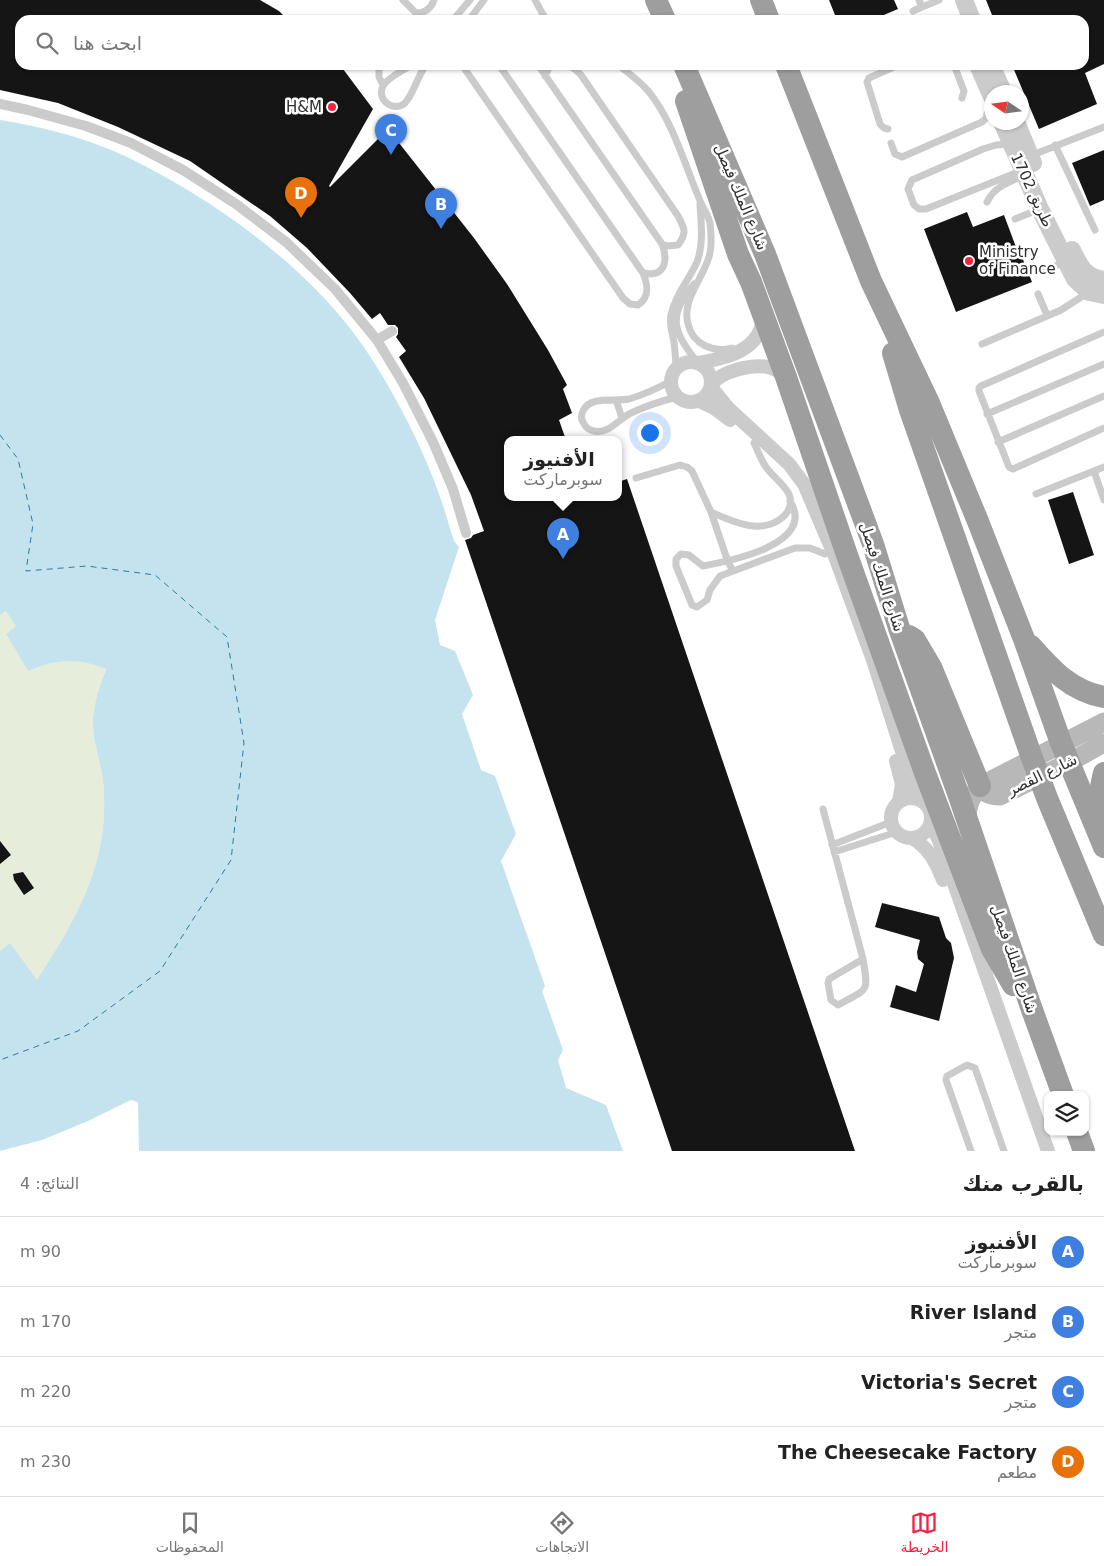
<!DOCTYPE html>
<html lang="ar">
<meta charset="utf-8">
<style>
body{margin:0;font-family:"DejaVu Sans",Cairo,sans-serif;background:#f6f6f6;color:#222;direction:rtl}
.controls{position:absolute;right:15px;bottom:15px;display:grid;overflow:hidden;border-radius:10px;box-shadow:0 1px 4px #0004}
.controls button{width:45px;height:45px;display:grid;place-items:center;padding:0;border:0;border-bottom:1px solid #e0e0e0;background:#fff;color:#222;font:25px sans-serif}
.compass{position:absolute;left:984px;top:85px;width:45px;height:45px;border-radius:50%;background:#fff;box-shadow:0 1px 4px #0004;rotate:283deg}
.you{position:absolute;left:649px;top:432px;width:18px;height:18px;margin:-12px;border:4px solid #fff;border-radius:50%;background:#1a73e8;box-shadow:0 0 0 8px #1a73e833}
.badge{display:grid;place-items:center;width:32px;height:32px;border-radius:50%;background:#f52141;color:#fff;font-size:16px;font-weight:700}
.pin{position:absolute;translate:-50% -41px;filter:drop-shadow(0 1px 2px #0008)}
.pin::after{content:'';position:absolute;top:26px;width:18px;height:15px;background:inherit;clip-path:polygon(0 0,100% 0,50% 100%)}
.popup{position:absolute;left:504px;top:436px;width:118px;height:65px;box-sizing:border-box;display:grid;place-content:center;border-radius:10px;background:#fff;filter:drop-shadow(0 1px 4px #0005);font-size:16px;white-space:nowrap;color:#767676}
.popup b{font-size:19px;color:#222}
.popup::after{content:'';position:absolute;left:50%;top:100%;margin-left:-10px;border:10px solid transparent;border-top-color:#fff}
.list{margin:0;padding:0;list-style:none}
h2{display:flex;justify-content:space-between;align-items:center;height:65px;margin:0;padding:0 20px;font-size:21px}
h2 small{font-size:16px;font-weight:400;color:#767676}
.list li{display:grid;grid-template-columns:32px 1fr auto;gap:15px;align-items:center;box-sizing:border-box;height:70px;padding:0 20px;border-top:1px solid #e0e0e0}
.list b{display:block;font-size:19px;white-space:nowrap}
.list p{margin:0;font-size:16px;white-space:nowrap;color:#767676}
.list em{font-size:16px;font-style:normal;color:#767676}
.icon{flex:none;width:28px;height:28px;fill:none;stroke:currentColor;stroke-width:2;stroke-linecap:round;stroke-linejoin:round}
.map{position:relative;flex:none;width:1104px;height:1151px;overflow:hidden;direction:ltr}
.search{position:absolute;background:#fff;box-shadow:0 1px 4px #0004;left:15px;right:15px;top:15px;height:55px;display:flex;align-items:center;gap:12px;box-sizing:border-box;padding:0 18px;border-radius:15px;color:#767676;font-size:19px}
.sheet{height:345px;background:#fff}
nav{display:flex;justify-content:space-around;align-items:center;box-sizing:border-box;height:70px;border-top:1px solid #e0e0e0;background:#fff;font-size:14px;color:#767676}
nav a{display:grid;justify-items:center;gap:2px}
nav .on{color:#f52141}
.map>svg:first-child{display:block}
</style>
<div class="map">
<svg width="1104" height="1151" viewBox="0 0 1104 1151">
<rect width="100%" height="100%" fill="#fff"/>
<path fill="#e6edda" d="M6 611 17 626 6 634 28 671C58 658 76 658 106 668 99 687 92 707 93 727 95 750 104 772 104 795 107 869 75 921 37 981L10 944 0 951V615Z"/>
<path fill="#c5e2ef" d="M0 120C43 127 87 138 127 157 212 198 306 265 361 343 391 386 422 445 439 494 445 510 449 526 454 541L459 547 435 620 440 645 455 651 473 695 462 714 481 770 495 776 516 834 501 861 545 986 542 991 563 1050 558 1060 566 1088 606 1105 623 1151H139L138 1102 131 1100 88 1121 42 1140 0 1151V951L10 943 37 980C75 921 107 868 104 795 104 772 95 750 93 728 92 707 99 687 106 669 77 657 56 659 28 671L6 634 16 626 6 611 0 615Z"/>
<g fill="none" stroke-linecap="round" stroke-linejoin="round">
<path stroke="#357998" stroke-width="1" stroke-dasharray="6 5" stroke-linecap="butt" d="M0 435 18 459 33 524 26 571 87 566 155 575 227 637 244 743 231 860 160 971 78 1031 0 1060"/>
</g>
<path fill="#151515" d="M0 0H260L279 11 288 20H20V65H340L373 109 329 186 330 187 388 129 474 238 507 284 548 350 567 385 563 389 572 413 559 420 566 440H508V498H618V482L627 479 855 1151H672L465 540 471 538 473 535 484 531 471 495 424 398 399 357 406 351 396 337 398 334V328L395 325H388L380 313 372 319 350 293 307 248 270 216 190 161 118 127 58 103 0 90Z
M829 0H894L898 9 872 20H837Z
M986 0H1104V64L1085 73 1097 104 1039 129 1012 65H1084V20H994Z
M1104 150V200L1090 206 1072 163Z
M967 212 973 227 1004 215 1020 258 1022 257 1032 282 956 312 924 229Z
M1073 492 1094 555 1069 564 1048 500Z
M0 841 11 855 0 864Z
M23 872 34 888 24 895 14 880 13 874Z
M882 903 939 917 946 938 951 943 954 958 939 1021 890 1007 896 985 916 992 924 964 918 959 917 952 920 940 875 927Z"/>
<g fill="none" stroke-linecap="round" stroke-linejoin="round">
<path stroke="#cbcbcb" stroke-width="7" d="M403 0 423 20
M535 0 546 20
M919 0 922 7 939 0
M913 11 922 7
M416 13C425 13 431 9 434 0
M453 20 470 0
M469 20 484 0
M379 65V77L383 85
M411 65C403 71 388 77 383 86 376 100 394 113 405 103 413 95 418 75 426 65
M462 65 623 298 630 304 638 305C650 297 648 285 643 273L499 65
M538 65 662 244C668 260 666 278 643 273
M569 65 577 71 581 75 678 216C685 229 687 233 678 245L667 246 662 244
M618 65C629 73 640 81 649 92 672 120 685 165 699 198 702 207 708 214 710 223 711 232 712 244 710 253 705 277 681 299 688 324 693 345 714 353 732 348
M954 65 964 91 962 98
M545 76 549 68 553 65
M888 129 884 128 880 124 867 82 869 78 898 65
M891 143 895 154 902 157 982 122 986 118 991 97
M1011 144 996 145 983 149 912 180 908 189 914 205 919 209H926L1023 170
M1055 145 1095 230
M1030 156 1104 127
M987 202C995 186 1009 182 1024 176
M1015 219 1040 209
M1036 273 1066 262
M694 284C667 316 673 331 697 362
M1038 294 1047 315
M1104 332 981 386 979 388V391L1009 467 1013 469 1104 428
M982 344 1061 310 1089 292
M676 369C676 360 675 351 674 342 672 332 669 324 671 315 675 295 689 280 697 262 704 243 701 223 700 204
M671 381C658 388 643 395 629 399 615 402 590 395 583 411 581 415 581 419 583 422 585 427 589 430 594 431 610 434 618 419 631 413 646 406 661 401 677 397
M616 400 622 418
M987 414 1104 364
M998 442 1104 396
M1094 471 1104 500
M636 478 680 465 687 467 692 471 711 512 728 562 733 571
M1036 494 1104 467
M790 501C817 544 730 561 703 566L689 555 681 554 676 559V566L692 605 697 607 707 600 710 590 720 576 795 548H810L825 554
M711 512C733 522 763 536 784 516 790 510 792 502 789 494 784 484 773 477 766 467 761 460 758 451 754 443
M823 809 863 959C869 994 868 988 838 1005L831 1000 828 983 829 979 863 959
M832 845 891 822
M834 852 897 832
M971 1151 946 1080 947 1076 967 1065 975 1068 1004 1151"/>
<path stroke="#cbcbcb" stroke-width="10" d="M0 104 28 110 86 126 131 143 183 170 236 204 286 242 335 289 377 340 403 383 433 442 453 489 466 533
M377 340 392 331"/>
<path stroke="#cbcbcb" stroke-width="14" d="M671 382a20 20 0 1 1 40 0a20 20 0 1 1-40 0Z
M699 363C726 358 760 351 763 318
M712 384C722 371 751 364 768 367 775 368 780 372 786 376
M711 387 728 408 789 464 804 484 836 559 873 660 913 786 920 800
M699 401 714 408 730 420
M896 761 902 784 899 802
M891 818a20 20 0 1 1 40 0a20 20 0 1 1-40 0Z
M930 824 938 838 1048 1151
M912 838C929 848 936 862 943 880"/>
<path stroke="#cbcbcb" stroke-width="18" d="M964 0 972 20
M978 65 992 97
M991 65 1003 92
M1002 122 1040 209 1075 279 1089 292 1104 295
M1016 122 1033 163
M1072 250C1080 267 1085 277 1104 280"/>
<path stroke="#b8b8b8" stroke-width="19" d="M980 786C984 794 991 796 1000 796L1068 763 1104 743
M966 820C968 807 970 796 980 786L1104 722"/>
<path stroke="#9e9e9e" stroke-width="22" d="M656 0 665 20
M761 0 769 20
M684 65 765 254 873 544 899 628 959 796 1031 1007 1063 1095
M786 65 871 281 929 403 977 519 1024 639 1061 743 1104 847
M686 101 738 254 751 282 786 377 847 555 925 773 992 949 1013 985
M893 353 910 410 1032 758 1047 798 1104 935
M909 636 915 640 931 667 980 786
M1031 646C1052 670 1071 691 1104 697
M1104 773C1100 787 1099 800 1104 814
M1077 1132 1084 1151"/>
</g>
<g fill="#f52141" stroke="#fff" stroke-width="2">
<circle cx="332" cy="107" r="5"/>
<circle cx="969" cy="261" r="5"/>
</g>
<g text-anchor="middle" stroke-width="5" stroke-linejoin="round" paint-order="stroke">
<g font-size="15" fill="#2e2e2e" stroke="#fff" text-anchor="end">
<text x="322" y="112">H&amp;M</text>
<text x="979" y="257" text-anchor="start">Ministry<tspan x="979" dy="17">of Finance</tspan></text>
</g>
<g font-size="15" fill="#2e2e2e" stroke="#fff">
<text transform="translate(1032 190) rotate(65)" y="5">طريق 1702</text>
<text transform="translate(741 197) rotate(67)" y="5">شارع الملك فيصل</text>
<text transform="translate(882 577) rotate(72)" y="5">شارع الملك فيصل</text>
<text transform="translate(1042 775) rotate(-26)" y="5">شارع القصر</text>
<text transform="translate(1014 959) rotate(71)" y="5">شارع الملك فيصل</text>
</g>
</g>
</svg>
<div class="controls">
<button><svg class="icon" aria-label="layers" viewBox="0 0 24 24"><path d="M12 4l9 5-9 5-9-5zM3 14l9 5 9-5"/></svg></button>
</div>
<svg class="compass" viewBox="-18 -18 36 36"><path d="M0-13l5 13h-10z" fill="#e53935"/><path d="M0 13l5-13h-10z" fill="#767676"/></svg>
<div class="you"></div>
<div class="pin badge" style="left:563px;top:559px;background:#3f7fe0">A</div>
<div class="popup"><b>الأفنيوز</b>سوبرماركت</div>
<div class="pin badge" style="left:441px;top:229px;background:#3f7fe0">B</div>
<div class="pin badge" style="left:391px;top:155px;background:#3f7fe0">C</div>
<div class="pin badge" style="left:301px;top:218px;background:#e8710a">D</div>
<div class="search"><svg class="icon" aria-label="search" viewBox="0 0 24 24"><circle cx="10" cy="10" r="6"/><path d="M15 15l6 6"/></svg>ابحث هنا</div>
</div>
<section class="sheet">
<h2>بالقرب منك<small>النتائج: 4</small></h2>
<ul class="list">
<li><span class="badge" style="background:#3f7fe0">A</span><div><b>الأفنيوز</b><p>سوبرماركت</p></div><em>90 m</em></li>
<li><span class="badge" style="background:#3f7fe0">B</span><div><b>River Island</b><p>متجر</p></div><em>170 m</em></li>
<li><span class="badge" style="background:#3f7fe0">C</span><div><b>Victoria's Secret</b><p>متجر</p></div><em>220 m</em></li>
<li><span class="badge" style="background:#e8710a">D</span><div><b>The Cheesecake Factory</b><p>مطعم</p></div><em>230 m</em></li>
</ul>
</section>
<nav>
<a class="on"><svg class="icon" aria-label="map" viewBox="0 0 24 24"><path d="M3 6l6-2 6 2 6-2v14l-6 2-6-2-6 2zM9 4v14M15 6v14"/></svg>الخريطة</a>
<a><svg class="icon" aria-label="directions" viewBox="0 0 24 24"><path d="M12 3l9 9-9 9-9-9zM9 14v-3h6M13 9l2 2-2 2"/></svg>الاتجاهات</a>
<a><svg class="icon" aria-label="saved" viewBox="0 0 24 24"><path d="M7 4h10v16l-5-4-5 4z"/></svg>المحفوظات</a>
</nav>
